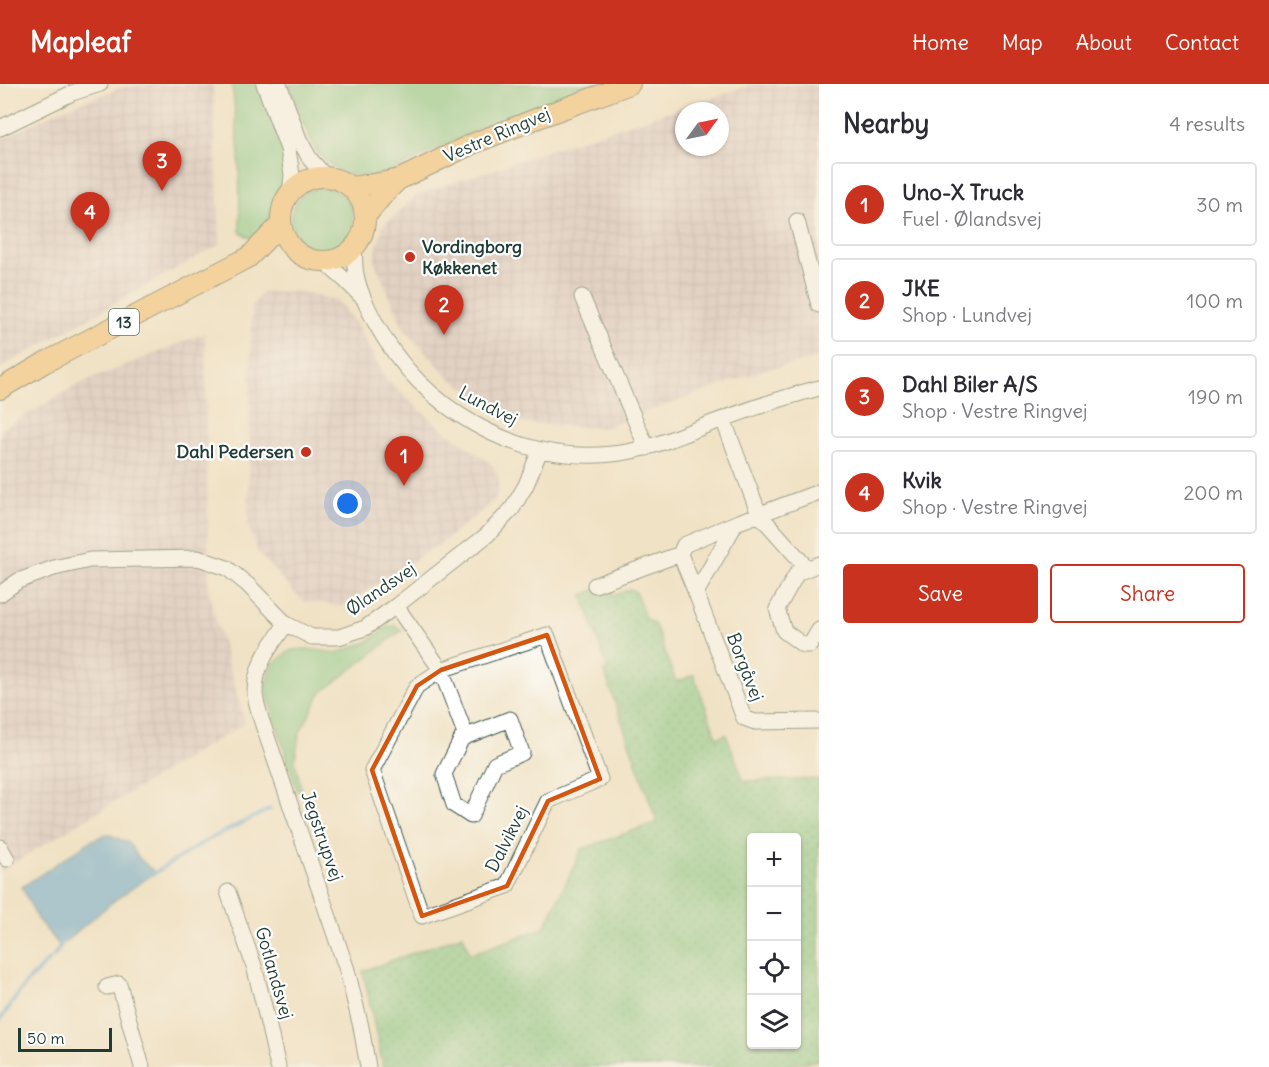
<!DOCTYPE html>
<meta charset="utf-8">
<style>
body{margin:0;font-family:Delius,sans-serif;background:#f2f2f3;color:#2b2b33}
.controls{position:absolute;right:18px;bottom:18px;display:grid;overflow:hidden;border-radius:6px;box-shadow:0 2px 4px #0004}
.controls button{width:54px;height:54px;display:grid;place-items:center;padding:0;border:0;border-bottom:2px solid #e1e1e2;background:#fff;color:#2b2b33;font:30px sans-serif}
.compass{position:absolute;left:675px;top:18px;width:54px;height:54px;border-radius:50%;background:#fff;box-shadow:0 2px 4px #0004;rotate:57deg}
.scale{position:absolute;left:18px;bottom:15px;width:94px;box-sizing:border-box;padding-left:6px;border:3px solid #1f3d34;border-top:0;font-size:16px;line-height:21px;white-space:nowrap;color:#1f3d34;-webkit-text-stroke:4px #fff;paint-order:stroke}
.you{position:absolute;left:348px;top:420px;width:21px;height:21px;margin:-15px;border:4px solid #fff;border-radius:50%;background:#1a73e8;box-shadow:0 0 0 9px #1a73e833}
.badge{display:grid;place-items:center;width:39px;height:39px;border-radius:50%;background:#c8321e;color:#fff;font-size:20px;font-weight:700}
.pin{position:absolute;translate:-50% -50px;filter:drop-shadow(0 2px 3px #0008)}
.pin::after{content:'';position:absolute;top:32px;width:21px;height:18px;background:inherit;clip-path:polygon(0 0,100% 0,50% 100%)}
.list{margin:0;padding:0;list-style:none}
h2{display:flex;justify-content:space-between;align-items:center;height:78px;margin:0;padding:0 24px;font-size:26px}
h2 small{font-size:20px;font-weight:400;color:#7c7c81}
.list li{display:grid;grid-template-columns:39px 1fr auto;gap:18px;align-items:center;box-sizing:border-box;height:84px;margin:0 12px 12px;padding:0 12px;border:2px solid #e1e1e2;border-radius:6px}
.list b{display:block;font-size:22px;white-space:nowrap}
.list p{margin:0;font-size:20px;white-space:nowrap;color:#7c7c81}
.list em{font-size:20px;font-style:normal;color:#7c7c81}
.actions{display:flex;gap:12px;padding:18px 24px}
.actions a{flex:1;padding:14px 0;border:2px solid #c8321e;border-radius:6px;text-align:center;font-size:21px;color:#c8321e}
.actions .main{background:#c8321e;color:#fff}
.icon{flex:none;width:33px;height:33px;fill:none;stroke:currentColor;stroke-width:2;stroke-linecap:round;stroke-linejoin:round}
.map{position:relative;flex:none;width:819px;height:983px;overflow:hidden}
header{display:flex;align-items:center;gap:36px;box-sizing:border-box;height:84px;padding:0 30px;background:#c8321e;color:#fff}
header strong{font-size:28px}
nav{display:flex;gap:33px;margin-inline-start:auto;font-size:21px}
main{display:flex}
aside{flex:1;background:#fff}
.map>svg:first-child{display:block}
</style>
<header>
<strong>Mapleaf</strong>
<nav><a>Home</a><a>Map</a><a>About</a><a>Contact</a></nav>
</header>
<main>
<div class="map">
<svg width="819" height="983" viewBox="0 0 819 983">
<defs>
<pattern id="industrial-grid" width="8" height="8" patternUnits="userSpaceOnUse" patternTransform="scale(1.5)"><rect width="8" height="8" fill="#d2bec2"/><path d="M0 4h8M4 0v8" fill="none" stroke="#aa9c9e"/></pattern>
<pattern id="park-dots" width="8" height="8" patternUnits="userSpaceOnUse" patternTransform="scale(1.5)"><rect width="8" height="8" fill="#7bc785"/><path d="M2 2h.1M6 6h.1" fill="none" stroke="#64a36e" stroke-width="1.8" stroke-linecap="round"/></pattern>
</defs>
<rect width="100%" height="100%" fill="#fff"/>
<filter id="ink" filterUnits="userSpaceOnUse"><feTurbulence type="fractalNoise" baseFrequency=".0167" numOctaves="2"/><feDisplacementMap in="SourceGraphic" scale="12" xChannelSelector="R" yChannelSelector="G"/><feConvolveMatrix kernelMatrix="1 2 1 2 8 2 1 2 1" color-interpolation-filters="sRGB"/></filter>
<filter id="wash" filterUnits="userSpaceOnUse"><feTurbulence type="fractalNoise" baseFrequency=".008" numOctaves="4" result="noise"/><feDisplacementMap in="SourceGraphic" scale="24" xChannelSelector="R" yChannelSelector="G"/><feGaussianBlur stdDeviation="1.35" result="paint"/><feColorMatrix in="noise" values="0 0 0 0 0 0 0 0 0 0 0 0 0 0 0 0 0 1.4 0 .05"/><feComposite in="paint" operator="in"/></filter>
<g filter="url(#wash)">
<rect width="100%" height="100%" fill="#f0e2c4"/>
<path fill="url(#industrial-grid)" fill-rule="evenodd" d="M148 0H213L220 160 0 284V56L62 25 121 4Z
M755 0H819V274L764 286 603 344 524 339 452 296 404 245 374 176 383 142 417 111 601 49ZM684 27H720V63H684Z
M296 207 337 216 357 241 386 296 440 343 493 381 499 397 495 416 443 458 342 522 302 517 259 470 248 442 252 220 263 208Z
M205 249 209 511 245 639 0 787V346L79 300Z"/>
<path fill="#7bc785" stroke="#4d825c" stroke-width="1.5" d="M232 0H255L262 8 285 69 286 98 275 118 269 136 254 156 240 148 239 69Z
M289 0H598L487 41 393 87 372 93 345 90 326 78 314 63 299 30Z
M291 135a31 31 0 1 1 62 0a31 31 0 1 1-62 0Z
M396 542 402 546 321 609 299 650 295 677 302 707H297L265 603 274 579 291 566 308 565 337 569 367 558 387 543Z"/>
<path fill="url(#park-dots)" stroke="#4d825c" stroke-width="1.5" fill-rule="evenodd" d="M603 503 612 507 613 512 630 505 636 508 645 534 655 541 676 598 694 591 717 654 726 650 744 697 819 695V976L777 983H383L363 887 463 851 470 870 544 844 582 765 657 738 604 587 608 585 582 511ZM752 754H796V960H752Z"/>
<path fill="#5ba4d2" stroke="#3d7083" stroke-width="1.5" d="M108 750 129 759 138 773 155 789 115 816 60 862 37 835 22 803 92 756Z"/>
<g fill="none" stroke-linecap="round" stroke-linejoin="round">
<path stroke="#5ba4d2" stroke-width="4" d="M153 790 204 758 270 725
M54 872 62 859
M0 936 26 899 50 875"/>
</g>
</g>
<g filter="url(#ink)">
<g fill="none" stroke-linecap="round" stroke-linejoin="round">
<g stroke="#3e564a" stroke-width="17">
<path id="minor" d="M264 0 288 65 292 91 290 109
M279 0 299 55 310 75 326 93
M0 44 72 9 100 0
M797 137 819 221
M354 163C355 171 354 181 356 190 359 208 368 224 376 240 422 324 515 380 612 370 646 367 676 353 707 341 744 327 781 314 819 304
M323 177 344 195 361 212
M582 213 647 364
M723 335 759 430 807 484
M736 439 696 509 744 634 755 638 819 637
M819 480 797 489 777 525 784 547 803 561H810L819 546
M595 501 680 470
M696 509 680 470 684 461 736 439 819 408
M0 510 18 497 54 484 90 476 198 474 227 484 248 501 286 540 312 553H339L365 544 396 522 487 451 512 425 526 401 540 366
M396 522 441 586 466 652
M286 540C271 562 255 580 255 608 255 617 259 627 261 635L347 886 361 943 368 983
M547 551 600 695 548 717 507 802 422 832 372 686 417 602 441 586Z
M510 635 522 669 495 680 471 732 454 721 444 690 462 654Z
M0 763 7 775
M228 808 254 882 265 926 278 983
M107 903 119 900 142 983"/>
</g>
<g stroke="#3e564a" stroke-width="22">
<path id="major" d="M281 135a42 42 0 1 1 84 0a42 42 0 1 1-84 0Z
M350 103 374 100 400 95 472 60 546 31 630 0
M365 133 383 111 399 95
M0 305 44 279 249 173 281 140"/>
</g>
<use href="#minor" stroke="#fff" stroke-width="15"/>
<use href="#major" stroke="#f9be6d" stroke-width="20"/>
</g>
</g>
<path d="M0 0H819V983H0ZM547 551 600 695 548 717 507 802 422 832 372 686 417 602 441 586Z" fill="#f0e2c4" fill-opacity=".55" fill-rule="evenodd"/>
<path fill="none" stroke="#d45610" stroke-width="4.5" stroke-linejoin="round" d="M547 551 600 695 548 717 507 802 422 832 372 686 417 602 441 586Z"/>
<g fill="#c8321e" stroke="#fff" stroke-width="2">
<circle cx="410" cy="173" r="6"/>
<circle cx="306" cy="368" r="6"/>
</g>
<g text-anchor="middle" stroke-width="4.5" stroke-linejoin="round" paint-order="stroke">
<rect fill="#fff" stroke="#627771" stroke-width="1.5" x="109" y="225" width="30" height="26" rx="4.5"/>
<g font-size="16" font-weight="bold" fill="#1f3d34">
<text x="124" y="244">13</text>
</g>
<g font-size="18" fill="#1f3d34" stroke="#fff">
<text transform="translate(497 51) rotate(-23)" y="6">Vestre Ringvej</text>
<text transform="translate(488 322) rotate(28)" y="6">Lundvej</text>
<text transform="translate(381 505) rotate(-34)" y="6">Ølandsvej</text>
<text transform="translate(745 583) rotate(69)" y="6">Borgåvej</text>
<text transform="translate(322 752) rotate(71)" y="6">Jegstrupvej</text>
<text transform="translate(507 755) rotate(-63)" y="6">Dalvikvej</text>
<text transform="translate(274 889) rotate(74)" y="6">Gotlandsvej</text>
</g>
<g font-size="18" font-weight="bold" fill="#1f3d34" stroke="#fff" text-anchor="start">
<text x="422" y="169">Vordingborg<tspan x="422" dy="21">Køkkenet</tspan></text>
<text x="294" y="374" text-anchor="end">Dahl Pedersen</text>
</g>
</g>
</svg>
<div class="controls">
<button>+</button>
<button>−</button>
<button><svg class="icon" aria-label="locate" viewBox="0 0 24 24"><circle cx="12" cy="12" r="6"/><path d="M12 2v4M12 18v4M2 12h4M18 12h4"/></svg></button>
<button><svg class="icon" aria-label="layers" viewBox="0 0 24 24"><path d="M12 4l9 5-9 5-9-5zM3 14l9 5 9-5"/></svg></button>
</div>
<svg class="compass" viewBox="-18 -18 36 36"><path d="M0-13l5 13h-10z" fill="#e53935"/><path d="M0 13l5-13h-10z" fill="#7c7c81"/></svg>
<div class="scale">50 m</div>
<div class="you"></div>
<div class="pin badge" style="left:404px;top:402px">1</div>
<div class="pin badge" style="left:444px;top:251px">2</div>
<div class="pin badge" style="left:162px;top:107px">3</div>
<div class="pin badge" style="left:90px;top:158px">4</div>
</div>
<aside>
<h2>Nearby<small>4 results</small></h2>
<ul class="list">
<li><span class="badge">1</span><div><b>Uno-X Truck</b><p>Fuel · Ølandsvej</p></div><em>30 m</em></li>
<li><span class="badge">2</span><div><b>JKE</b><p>Shop · Lundvej</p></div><em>100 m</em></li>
<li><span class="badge">3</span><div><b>Dahl Biler A/S</b><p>Shop · Vestre Ringvej</p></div><em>190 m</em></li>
<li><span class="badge">4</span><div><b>Kvik</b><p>Shop · Vestre Ringvej</p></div><em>200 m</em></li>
</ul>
<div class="actions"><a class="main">Save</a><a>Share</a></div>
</aside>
</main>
